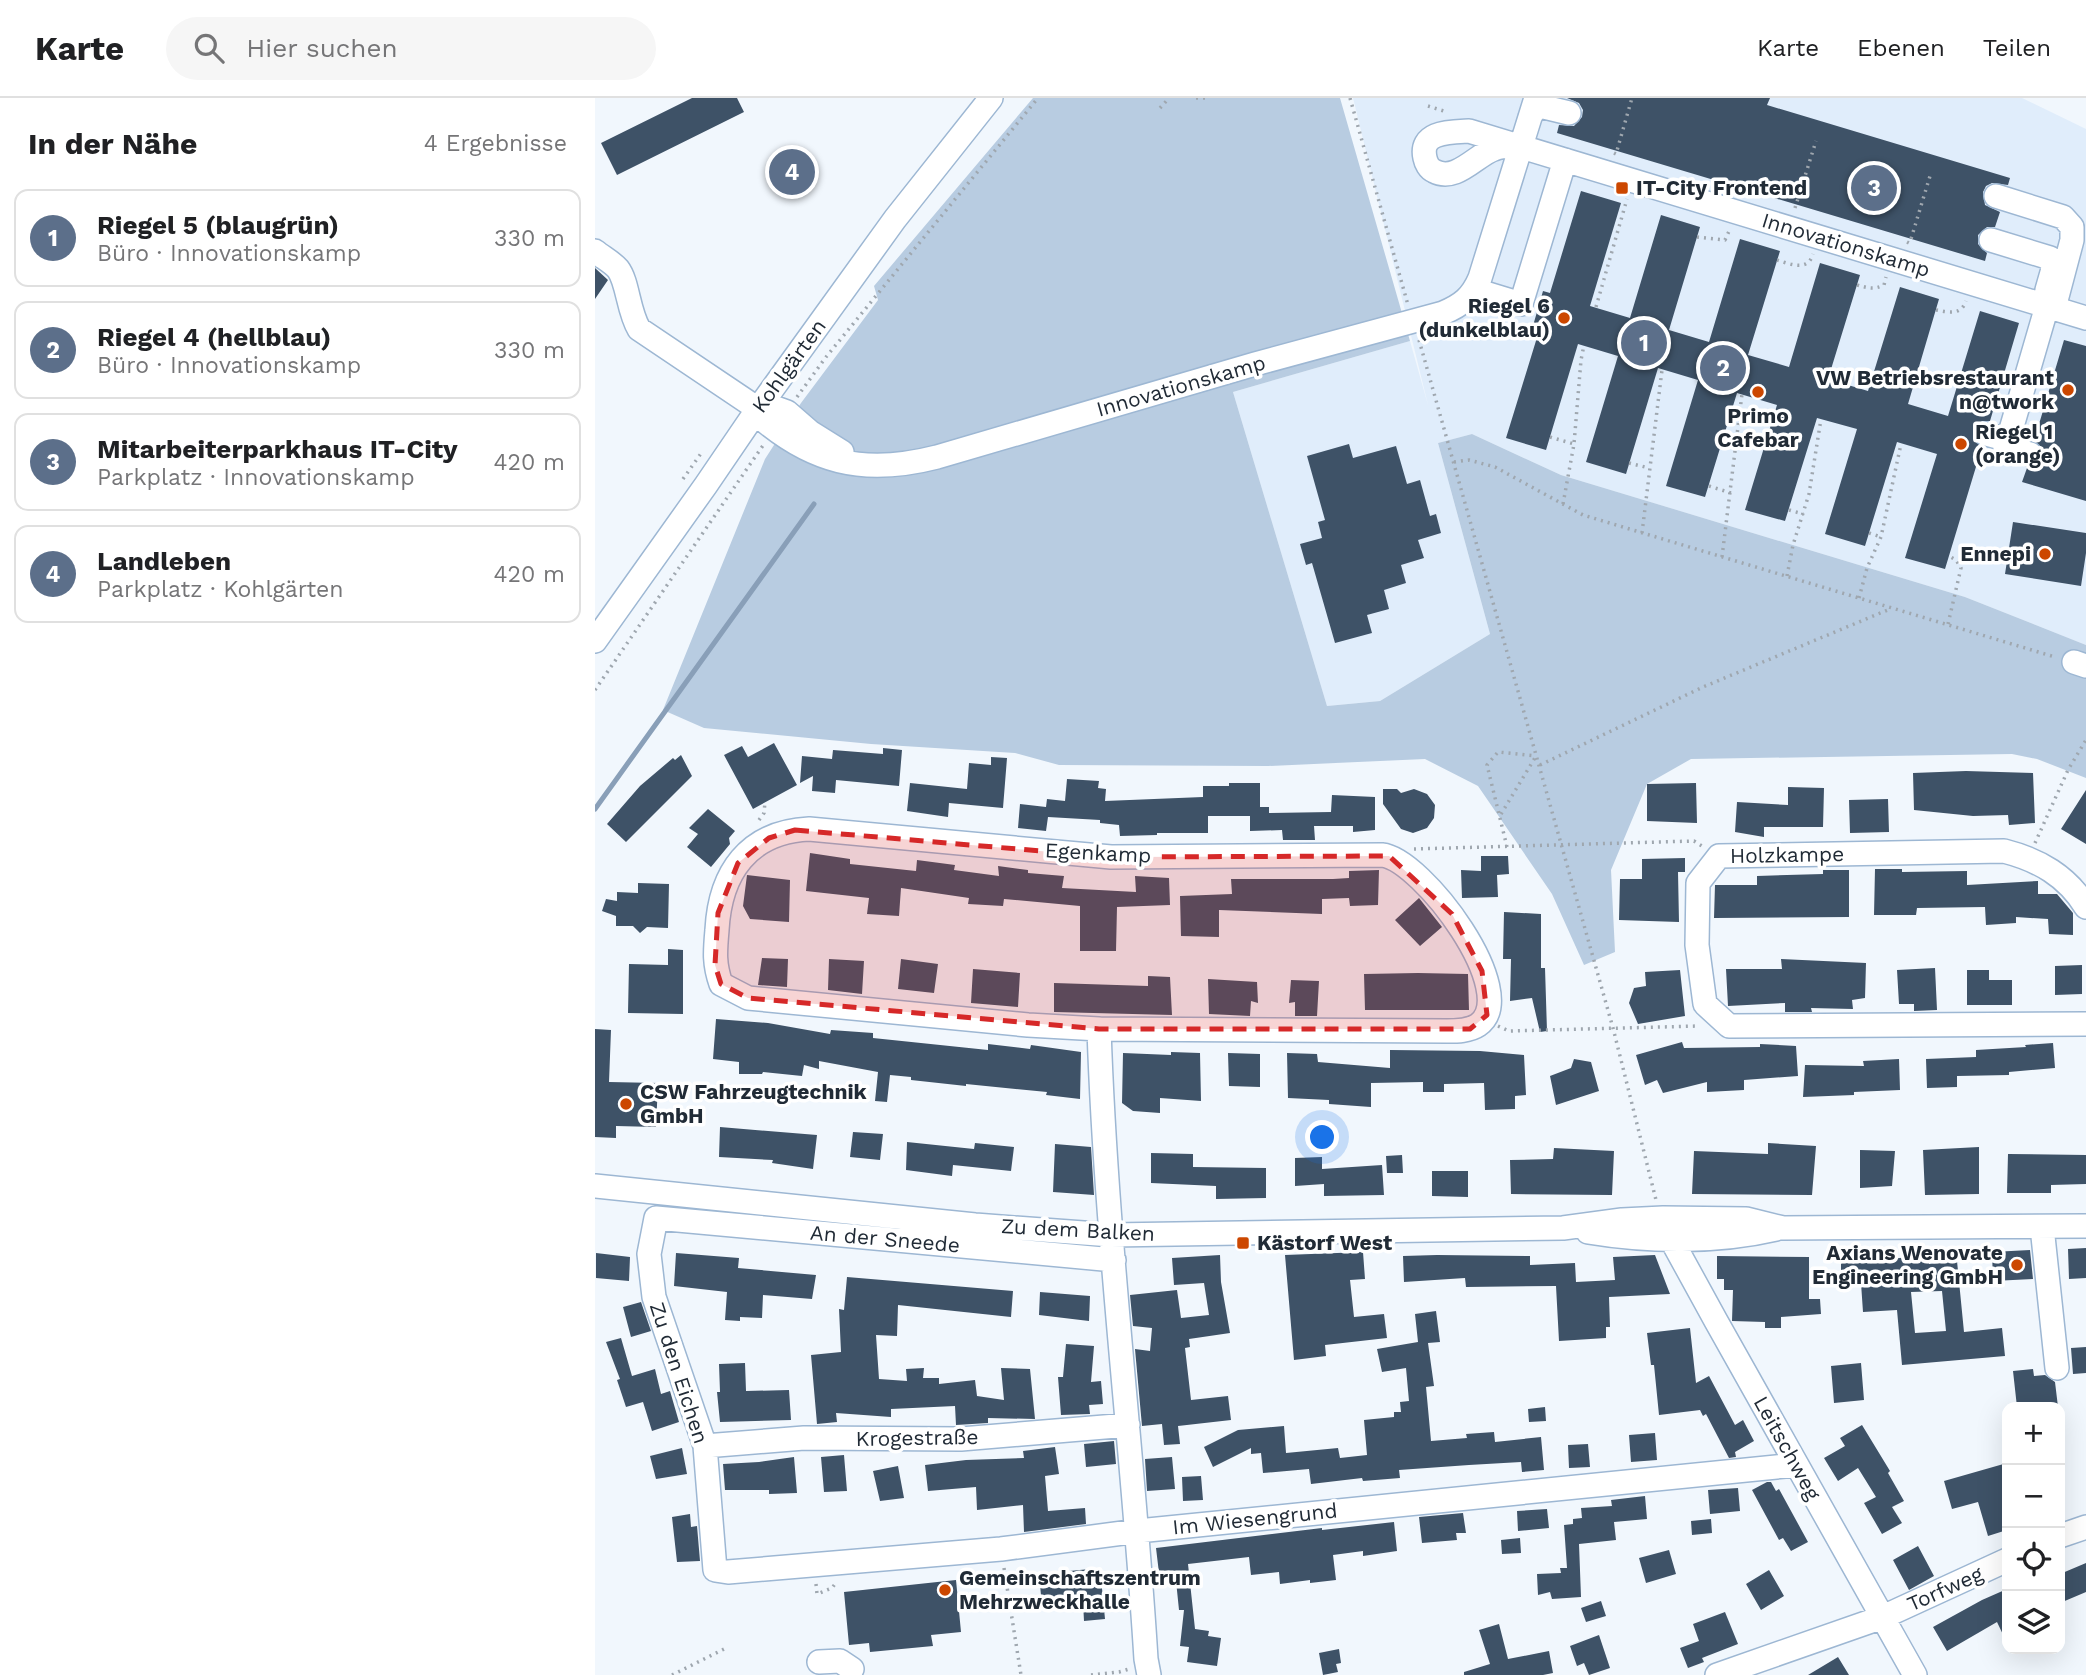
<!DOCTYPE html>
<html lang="de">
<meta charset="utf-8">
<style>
body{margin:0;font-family:"Work Sans",sans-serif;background:#f6f6f6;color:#202124}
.controls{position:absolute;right:21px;bottom:21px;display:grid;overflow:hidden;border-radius:14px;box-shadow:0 7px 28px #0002}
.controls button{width:63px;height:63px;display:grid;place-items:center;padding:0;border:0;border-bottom:2px solid #e0e0e0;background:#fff;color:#202124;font:35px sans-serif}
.you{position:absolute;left:728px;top:1040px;width:24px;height:24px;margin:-18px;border:5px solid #fff;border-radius:50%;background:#1a73e8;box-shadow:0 0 0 10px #1a73e833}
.badge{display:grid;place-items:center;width:46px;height:46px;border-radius:50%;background:#111827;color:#fff;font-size:23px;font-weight:700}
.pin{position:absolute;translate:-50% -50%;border:4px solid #fff;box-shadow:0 2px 7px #0006}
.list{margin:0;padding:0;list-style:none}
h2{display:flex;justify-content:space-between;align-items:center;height:91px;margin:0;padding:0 28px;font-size:30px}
h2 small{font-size:23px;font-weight:400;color:#757577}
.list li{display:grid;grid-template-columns:46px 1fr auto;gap:21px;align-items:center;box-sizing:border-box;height:98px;margin:0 14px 14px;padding:0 14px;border:2px solid #e0e0e0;border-radius:14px}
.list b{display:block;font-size:26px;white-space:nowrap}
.list p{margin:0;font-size:23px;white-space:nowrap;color:#757577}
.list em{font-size:23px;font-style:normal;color:#757577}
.icon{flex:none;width:38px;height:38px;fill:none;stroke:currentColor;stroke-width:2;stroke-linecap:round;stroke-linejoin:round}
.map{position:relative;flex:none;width:1491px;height:1577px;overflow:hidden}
header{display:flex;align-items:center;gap:42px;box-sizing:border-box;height:98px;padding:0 35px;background:#fff;border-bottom:2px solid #e0e0e0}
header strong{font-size:33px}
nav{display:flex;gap:38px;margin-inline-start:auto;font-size:24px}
.search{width:490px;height:63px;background:#f6f6f6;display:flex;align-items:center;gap:18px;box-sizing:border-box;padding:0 24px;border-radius:38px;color:#757577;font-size:26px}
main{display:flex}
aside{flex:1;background:#fff}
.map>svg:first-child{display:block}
</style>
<header>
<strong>Karte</strong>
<div class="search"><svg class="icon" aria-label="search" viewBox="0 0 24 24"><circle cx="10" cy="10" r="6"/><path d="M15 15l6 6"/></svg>Hier suchen</div>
<nav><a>Karte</a><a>Ebenen</a><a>Teilen</a></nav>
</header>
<main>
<aside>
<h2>In der Nähe<small>4 Ergebnisse</small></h2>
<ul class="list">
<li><span class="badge" style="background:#5c6f8a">1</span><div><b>Riegel 5 (blaugrün)</b><p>Büro · Innovationskamp</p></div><em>330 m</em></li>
<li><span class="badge" style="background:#5c6f8a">2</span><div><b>Riegel 4 (hellblau)</b><p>Büro · Innovationskamp</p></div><em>330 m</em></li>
<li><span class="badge" style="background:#5c6f8a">3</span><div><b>Mitarbeiterparkhaus IT-City</b><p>Parkplatz · Innovationskamp</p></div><em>420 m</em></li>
<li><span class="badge" style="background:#5c6f8a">4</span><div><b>Landleben</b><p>Parkplatz · Kohlgärten</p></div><em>420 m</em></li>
</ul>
</aside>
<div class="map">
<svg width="1491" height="1577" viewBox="0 0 1491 1577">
<rect width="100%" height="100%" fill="#f1f7fd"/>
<path fill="#e0edfb" d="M758 0H1427L1491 31V547L1370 499 966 377 877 336 843 345 895 536 785 603 732 608 638 294 815 243 833 307Z"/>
<path fill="#b8cce1" d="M438 0H745L815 243 638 294 732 608 785 603 895 536 843 345 877 336 966 377 1370 499 1491 547V680L1442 661 1417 656 1096 661 1052 686 1016 772 1020 854 989 867 957 796 883 688 830 661 673 668 464 667 420 655 276 646 109 630 68 612 170 361 206 305 283 202 279 188Z"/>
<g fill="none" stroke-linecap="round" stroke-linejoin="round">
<path stroke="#899fb8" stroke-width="5" d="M0 711 219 406"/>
</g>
<path fill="#3e5267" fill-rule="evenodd" d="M97 0H142L149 14 22 77 6 45Z
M972 0H1175L1172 7 1415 80 1413 87 1397 85 1391 88 1388 94 1390 107 1405 114 1400 129H1392L1383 137V146L1392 155 1390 163 962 35 964 27 979 28 987 19 988 12 984 5Z
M986 93 1026 105 995 208 1035 220 1066 117 1105 129 1074 232 1114 244 1145 141 1185 153 1153 257 1194 269 1225 165 1265 177 1233 281 1273 293 1305 189 1344 201 1313 306 1353 318 1385 213 1424 225 1395 323H1387L1378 332V340L1387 349 1350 471 1310 460 1342 356 1302 344 1270 448 1230 436 1262 331 1222 320 1190 423 1150 412 1182 307 1142 295 1110 399 1071 388 1103 282 1063 270 1031 376 991 364 1023 258 983 246 951 352 911 340 944 233 937 231 942 214 948 193 955 195Z
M0 170 13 182 0 201Z
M1469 242 1491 248V403L1427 384 1432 370 1440 369 1448 360V351L1439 343Z
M754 346 758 360 801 348 812 386 825 382 835 418 841 416 846 435 823 442 829 460 806 467 811 485 789 492 794 511 772 517 777 535 740 545 717 465 711 467 705 446 727 440 723 424 730 422 712 358Z
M1418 424 1491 435V455L1486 488 1410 476Z
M179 645 202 687 158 711 129 657 147 648 153 659Z
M288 650 307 652 304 688 241 682 240 695 217 693 218 678 205 685 207 658 237 661 238 652 288 656Z
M86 657 97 678 31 744 12 726 45 688 78 660 80 662Z
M396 659 412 660 408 710 354 705 353 719 312 713 315 685 372 691 374 665 396 667Z
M1371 673 1438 675 1440 725 1414 727 1413 717 1378 718 1319 712 1318 675Z
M472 681 504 683 503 690 511 691 510 703 608 699V688H634V685H665V709H674V715L736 714 737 697 780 699V732L758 734V728H719L720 742H688L687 732 655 733V718H613V735H562V737L525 738 524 727 505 725V722L453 719 451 733 423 730 425 706 451 709 452 701 470 703Z
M1101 685 1102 725 1052 723V686Z
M1193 689 1229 690 1228 729H1169V739L1140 734 1142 704 1193 707Z
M788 691H802L806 695 819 691 832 696 840 707 839 720 832 730 818 735 806 731 788 706Z
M1491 692V746L1466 731Z
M1293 701 1294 734 1255 735 1254 702Z
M113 711 140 733 134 740 135 746 116 769 92 749 103 736 94 730Z
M215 755 255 761V766L321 773 322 762 360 767 359 772 404 778 403 768 433 772V775L469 778 467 790 541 794 540 778 574 780 575 807 522 809 521 853H485V808L409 801 408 808 373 806 374 800 306 790 304 818 272 816 274 800 211 793Z
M886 758H913L914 776 902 777 903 799 867 800 866 772 886 773Z
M1090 760V774H1083L1084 824 1024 822 1025 781H1047V761Z
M1280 771H1307V774L1372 773V787L1443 783V796H1462L1478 815V837L1454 836 1453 821 1421 819V825L1391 827 1390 809 1322 810 1321 817H1279Z
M784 772 783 807 755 808 754 800 727 801V816L624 812V839L586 838 585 798 637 796 636 781H738L754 780V773Z
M1228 772H1254V819L1119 820 1120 787H1162V778L1228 776Z
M152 777 195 782 194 824 155 821 148 808Z
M43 785 74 786 73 830 52 829 45 835 38 828H21V818L7 813 11 801 22 803V794L43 795Z
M824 800 847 829 825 848 800 822Z
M909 814 946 816V870H950L952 933 945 934 937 900 915 903 916 861H908Z
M73 851 88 852V916L33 915 34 866 73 867Z
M167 860 193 861 192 889 163 887Z
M234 861 269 863 267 896 233 892Z
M306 861 343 866 339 895 303 891Z
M1186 861 1271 865 1270 900 1257 902 1258 911 1216 910 1217 914H1190V905L1133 908 1131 871H1187Z
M1487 867V896L1460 897V868Z
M1340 870 1342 912 1319 913V906H1304L1302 872Z
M378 871 425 875 423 909 376 905Z
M1085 872 1090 918 1043 926 1034 905 1039 890 1051 888 1050 874Z
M1372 872H1394V882H1417V907H1372Z
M823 875 873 876 874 912H770L769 876Z
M553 878 575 879 577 917 459 914V885L553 888Z
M613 881 662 884 663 905 656 903 655 918 614 916Z
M696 882 724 883 722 918H700V904L694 905Z
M121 921 173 925 235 936 236 932 278 935V940L393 952V946L435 951 436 947 486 954 485 1001 451 997 452 994 371 986V988L316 982V979L295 977 292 1004 280 1003 283 974 224 963V971L209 967 207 978 168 974 167 976H144V964L118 961Z
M0 931 16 932 14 984 63 985 61 1029 21 1028V1040L0 1039Z
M1087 944 1089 950 1165 949V946L1201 948 1203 978 1149 982V992L1112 994V984L1068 995 1062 982 1050 987 1041 957Z
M1458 945 1460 970 1414 974V977L1362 978V989L1332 990 1331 961 1381 959V952L1431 949 1430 947Z
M795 952 885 953 929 957 931 997 920 998V1011L890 1012 889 985 849 986V994H828V984L776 985V1009L734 1006V1002L693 1000 692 955 722 956 723 964 795 970Z
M576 954 605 955 606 1003 565 1000V1015L538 1013 527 1005 528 955 576 957Z
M633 955 665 956V989L634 988Z
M979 961 996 964 1004 993 961 1007 955 978 976 970Z
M1304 961 1305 992 1259 994V997L1208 999 1210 967 1269 968 1268 963Z
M125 1029 222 1037 218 1071 177 1065 178 1062 124 1059Z
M258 1034 288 1036 285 1062 255 1059Z
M312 1044 379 1051 380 1045 419 1049 416 1073 358 1067 357 1078 311 1072Z
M1173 1045 1221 1048 1217 1097 1097 1096 1099 1053 1173 1056Z
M460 1046 496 1049 499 1097 458 1094Z
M1384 1049V1096L1330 1097 1328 1052Z
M959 1050 1019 1053 1017 1097 916 1096 915 1062 958 1061Z
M1265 1052 1300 1053 1297 1088 1265 1090Z
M556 1055 598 1056V1069L671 1070V1100L621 1101V1088L556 1085Z
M1413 1056 1491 1057V1086L1456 1087V1095H1412Z
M807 1057 808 1075H792L791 1058Z
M727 1059V1071L787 1067 789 1097 729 1098V1086L700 1088V1060Z
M837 1073H873V1099L837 1098Z
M1491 1150V1180L1474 1181 1473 1151Z
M1435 1152 1438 1181 1398 1183 1397 1154Z
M768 1154 770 1181 755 1182 759 1219 789 1216 792 1240 730 1247 731 1258 699 1262 690 1157Z
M1 1155 35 1159 34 1183 1 1180Z
M81 1155 144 1160 143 1170 221 1177 217 1201 168 1197 167 1220 145 1219V1223L130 1222 132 1194 79 1188Z
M625 1157 626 1184 635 1235 594 1241 595 1249 590 1250 596 1302 633 1298 636 1322 583 1328 585 1346 569 1347 567 1326 547 1328 540 1251 555 1253 557 1230 538 1228 535 1197 582 1192 586 1220 614 1217 609 1185 579 1187 577 1160Z
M842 1157 935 1158V1167L980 1165 981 1184 1020 1182 1018 1159 1060 1157 1075 1196 1014 1199 1015 1229H1011V1240L964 1243 961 1188 871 1189 870 1180 809 1184 808 1158Z
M1122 1158 1214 1159V1201H1225L1226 1216 1186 1219V1230H1170V1224L1137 1223 1138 1192H1129V1181H1122Z
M1334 1158V1166L1362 1163 1369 1234 1407 1230 1410 1258 1307 1267 1302 1212 1268 1214 1266 1185H1246V1161L1275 1162ZM1347 1193 1351 1233 1320 1235 1316 1194Z
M252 1179 418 1193 416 1219 303 1207 302 1238 281 1237 284 1281 312 1283 311 1271 329 1270 328 1280H344V1286L380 1282 382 1298 409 1302 406 1270 435 1271 440 1321 393 1320V1325L361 1327 360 1308 296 1311V1319L241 1315 242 1324 222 1326 216 1257 246 1254 244 1211 249 1212Z
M445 1194 495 1198 494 1223 444 1217Z
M46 1204 56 1233 36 1239 28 1209Z
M841 1213 845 1244 833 1245 839 1288 831 1289 836 1343 872 1340 871 1336 899 1334 900 1344 946 1339 949 1372 927 1374 926 1364 874 1367 804 1372 805 1380 768 1383 767 1380 716 1386 714 1371 668 1375 666 1355 656 1356V1350L618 1369 609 1349 643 1332 689 1328 691 1355 743 1350 745 1360 772 1357 769 1322 799 1319V1314H806L805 1304 814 1303 811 1270 787 1274 782 1251 823 1244 820 1216Z
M1095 1230 1101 1285 1114 1278 1140 1327 1148 1322 1159 1343 1140 1354 1141 1359 1134 1360 1111 1316 1108 1318 1105 1312 1064 1317 1059 1267H1056L1052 1235Z
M26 1240 37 1278 60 1271 66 1296 75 1293 84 1324 57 1333 48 1304 31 1309 22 1282 25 1281 11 1244Z
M471 1246 499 1248 496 1284 506 1283 508 1306 494 1307 495 1316 466 1317 463 1279H468Z
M1491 1249V1275L1478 1276 1476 1250Z
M150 1265 151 1293 194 1292 196 1322 125 1324 122 1294H125L124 1266Z
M1266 1265 1269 1302 1239 1305 1236 1268Z
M1438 1271 1439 1278 1450 1277 1460 1284 1463 1309H1422L1418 1273Z
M950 1309 951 1323 934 1324 933 1311Z
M1267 1327 1295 1373 1293 1375 1309 1403 1297 1409 1307 1425 1287 1436 1269 1405 1281 1399 1263 1370 1243 1383 1229 1360 1250 1348 1245 1340Z
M1060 1335 1062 1362 1036 1364 1034 1337Z
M519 1343 521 1366 491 1369 489 1346Z
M993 1346 995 1369 974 1370 973 1347Z
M460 1349 464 1376 450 1378 453 1413 490 1410 491 1426 429 1434 428 1407 382 1412 381 1389 333 1393 330 1367 371 1362 429 1360 428 1353Z
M87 1350 92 1376 61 1381 55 1358Z
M249 1357 252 1393 229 1394 226 1359Z
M199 1359 202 1395 174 1396V1392H130L128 1366 164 1364Z
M577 1359 580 1391 552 1393 550 1361Z
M1412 1365V1432L1393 1438 1383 1404 1357 1411 1349 1383Z
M303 1368 309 1400 285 1403 278 1373Z
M606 1378 608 1402 588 1403 587 1379Z
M1172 1384H1176L1181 1393 1184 1391 1213 1444 1196 1453 1188 1440 1184 1442 1157 1392Z
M1143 1390 1145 1413 1115 1416 1113 1392Z
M1050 1398 1052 1421 1019 1424 1021 1442 984 1446 986 1499 957 1501 955 1494 943 1497 942 1476 966 1475 965 1470H972L969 1427 978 1426V1421L987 1420 986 1410 1017 1408 1016 1402Z
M952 1411 954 1430 923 1433 922 1413Z
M868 1415 871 1435H861L862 1442 827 1445 824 1419Z
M95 1416 96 1429 102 1428 105 1463 82 1464 77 1419Z
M1116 1421 1117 1435 1097 1437 1096 1423Z
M799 1424 802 1453 768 1458V1453L738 1457 741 1482 715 1485V1482L685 1486 684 1474 656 1477 654 1459 593 1466 600 1531 614 1533 613 1538 626 1540 622 1568 592 1564 594 1549 585 1548 589 1512H584L580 1473 564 1475 561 1450 727 1430V1432Z
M925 1440 926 1455 907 1456 906 1442Z
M1323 1448 1339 1478 1314 1492 1298 1462Z
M1074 1452 1081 1476 1051 1485 1044 1460Z
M1491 1465V1494L1465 1505V1476Z
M505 1470 510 1521 489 1523 488 1504 447 1508 444 1476Z
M1174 1472 1189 1498 1166 1512 1151 1486Z
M361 1482 366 1534 336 1537 338 1548 275 1554 274 1545 254 1547 249 1494Z
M1412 1491V1545L1402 1524 1352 1553 1338 1529 1387 1502Z
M1006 1503 1011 1518 991 1524 986 1510Z
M1130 1514 1143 1546 1107 1560 1109 1564 1093 1570 1085 1550 1104 1543 1098 1526Z
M904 1526 913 1561 954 1553 958 1575 948 1577H869V1574L895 1566 884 1532Z
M1004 1537 1015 1570 994 1577 989 1565 982 1568 975 1548Z
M744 1551 746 1565 741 1566 743 1574 728 1577 724 1555Z
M1243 1559 1254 1577H1213Z"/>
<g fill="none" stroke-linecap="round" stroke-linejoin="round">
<g stroke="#9db7d3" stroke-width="26">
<path id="minor" d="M935 19 940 10 945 8 974 15
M926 49C917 48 908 47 899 51 881 57 861 85 839 73 834 71 831 65 830 60 824 33 856 34 874 33L1491 220
M1401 98 1468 119 1477 129V142L1459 210
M1396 142 1455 160 1458 171 1452 192
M0 153C7 159 17 164 23 171 33 184 33 213 44 231L163 311
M880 192 926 206 970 62
M167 305 192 314 215 334 247 354
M160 315C216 365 268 378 342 359L660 266 848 215C867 207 877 199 885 180L941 0
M1391 336 1413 342 1410 350 1435 356
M1413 342 1452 208
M0 543 111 387 160 315 300 121 396 0
M1479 564 1491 568
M1491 809C1472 778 1444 762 1409 753L1124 758 1103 785 1102 847 1110 906 1134 928 1491 926
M504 931 433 927 153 900 126 886C119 866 120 854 122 832 125 775 153 734 214 731L516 759 787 757C827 761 928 896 883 927 874 933 862 933 852 933L504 931C511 1142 538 1351 551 1561L554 1577
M0 1088 380 1127 516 1137 968 1130 1027 1122 1068 1120 1151 1121 1188 1130 1491 1128
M1068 1120 1076 1141 1121 1223 1320 1577
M1447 1129 1462 1270
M993 1134C1053 1144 1121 1145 1181 1131
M519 1162 61 1120 54 1156 59 1199 110 1348 120 1472 133 1474 406 1451 543 1433 1201 1367
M110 1348 209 1340 366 1341 533 1327
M1465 1438 1491 1429
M224 1564 245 1563 257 1571
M1122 1577 1288 1519 1412 1462"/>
</g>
<path stroke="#9fa7af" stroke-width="3.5" stroke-dasharray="2 5" stroke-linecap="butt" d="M601 0H615
M755 0 813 207
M833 8 852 14
M565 10 574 0
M1019 55 1021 56 1037 0
M1200 110 1221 43
M1102 139 1130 142 1135 131
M1312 144 1314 145 1316 141 1335 78
M1182 162C1195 166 1213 174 1218 156
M1262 187C1273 190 1279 192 1289 187L1291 179
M1001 209 1032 101
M1341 212C1353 214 1366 218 1371 203
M824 242 1018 930 1061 1102
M202 299 231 259 443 0
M955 339 979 346
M859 364 874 362 900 369 988 417 1460 559
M1034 365 1054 370
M88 381 107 354
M1114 388 1136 395
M968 406 979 346 986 262 989 247
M1194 412 1208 416
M1047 435 1067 272
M1274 435 1286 439
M1127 459 1147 296
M1192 478 1198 447 1214 396 1226 321
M1264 500 1272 470 1286 439 1306 346
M1353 526 1366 470 1361 462 1354 458
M0 592 169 346
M945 667 1108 589 1295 511
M906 716 941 658
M164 722 169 715 170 704
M1440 745 1473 672 1491 642
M912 749 892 667 903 654 941 658
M819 751 1099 743 1107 748
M903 928 914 933 1104 928
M409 1470 426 1577
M221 1486 222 1496 237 1490 240 1486
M77 1577 133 1549
M496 1577 524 1574 534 1571"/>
<use href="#minor" stroke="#fff" stroke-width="23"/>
</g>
<path fill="#d62828" fill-opacity="0.2" stroke="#d62828" stroke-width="5" stroke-dasharray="14 9" stroke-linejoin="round" d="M200 732 516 759 794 758 857 816 887 873 892 917 875 931H504L153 900 126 886 120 867 123 815 143 765 174 740Z"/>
<g fill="#cc4700" stroke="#fff" stroke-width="2.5">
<rect x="1020" y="83" width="14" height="14" rx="3.5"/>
<circle cx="969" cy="220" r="7"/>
<circle cx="1473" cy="292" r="7"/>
<circle cx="1163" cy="294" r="7"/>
<circle cx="1366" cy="346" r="7"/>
<circle cx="1450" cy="456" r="7"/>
<circle cx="31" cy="1006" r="7"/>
<rect x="641" y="1138" width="14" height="14" rx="3.5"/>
<circle cx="1422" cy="1167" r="7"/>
<circle cx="350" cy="1492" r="7"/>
</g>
<g text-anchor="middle" stroke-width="7" stroke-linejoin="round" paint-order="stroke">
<g font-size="21" font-weight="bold" fill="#212b36" stroke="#fff" text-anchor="start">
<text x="1041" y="97">IT-City Frontend</text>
<text x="955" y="215" text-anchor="end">Riegel 6<tspan x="955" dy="24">(dunkelblau)</tspan></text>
<text x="1459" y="287" text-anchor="end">VW Betriebsrestaurant<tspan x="1459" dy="24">n@twork</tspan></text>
<text x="1163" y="325" text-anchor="middle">Primo<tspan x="1163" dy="24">Cafebar</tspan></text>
<text x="1380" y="341">Riegel 1<tspan x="1380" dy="24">(orange)</tspan></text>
<text x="1436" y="463" text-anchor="end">Ennepi</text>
<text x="45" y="1001">CSW Fahrzeugtechnik<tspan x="45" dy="24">GmbH</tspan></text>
<text x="662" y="1152">Kästorf West</text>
<text x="1408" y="1162" text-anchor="end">Axians Wenovate<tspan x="1408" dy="24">Engineering GmbH</tspan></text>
<text x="364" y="1487">Gemeinschaftszentrum<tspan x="364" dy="24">Mehrzweckhalle</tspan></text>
</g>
<g font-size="21" fill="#212b36" stroke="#fff">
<text transform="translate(1251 147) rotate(17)" y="7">Innovationskamp</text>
<text transform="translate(194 268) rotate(-54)" y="7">Kohlgärten</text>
<text transform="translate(586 288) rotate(-16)" y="7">Innovationskamp</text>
<text transform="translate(503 755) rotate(3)" y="7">Egenkamp</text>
<text transform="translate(1192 757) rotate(-1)" y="7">Holzkampe</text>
<text transform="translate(483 1132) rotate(3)" y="7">Zu dem Balken</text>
<text transform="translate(290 1141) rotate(5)" y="7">An der Sneede</text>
<text transform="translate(84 1275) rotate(72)" y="7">Zu den Eichen</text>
<text transform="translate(322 1340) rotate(-1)" y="7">Krogestraße</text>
<text transform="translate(1192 1350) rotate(61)" y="7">Leitschweg</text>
<text transform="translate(660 1421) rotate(-6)" y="7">Im Wiesengrund</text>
<text transform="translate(1350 1491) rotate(-24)" y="7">Torfweg</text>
</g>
</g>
</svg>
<div class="controls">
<button>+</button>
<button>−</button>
<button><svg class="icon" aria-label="locate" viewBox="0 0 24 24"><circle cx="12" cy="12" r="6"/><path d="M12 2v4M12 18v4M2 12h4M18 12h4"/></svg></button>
<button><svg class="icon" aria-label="layers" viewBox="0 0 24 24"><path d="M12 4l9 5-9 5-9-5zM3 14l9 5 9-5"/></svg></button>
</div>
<div class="you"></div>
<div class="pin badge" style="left:1049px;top:245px;background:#5c6f8a">1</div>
<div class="pin badge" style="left:1128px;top:270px;background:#5c6f8a">2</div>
<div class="pin badge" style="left:1279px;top:90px;background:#5c6f8a">3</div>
<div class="pin badge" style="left:197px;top:74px;background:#5c6f8a">4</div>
</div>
</main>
